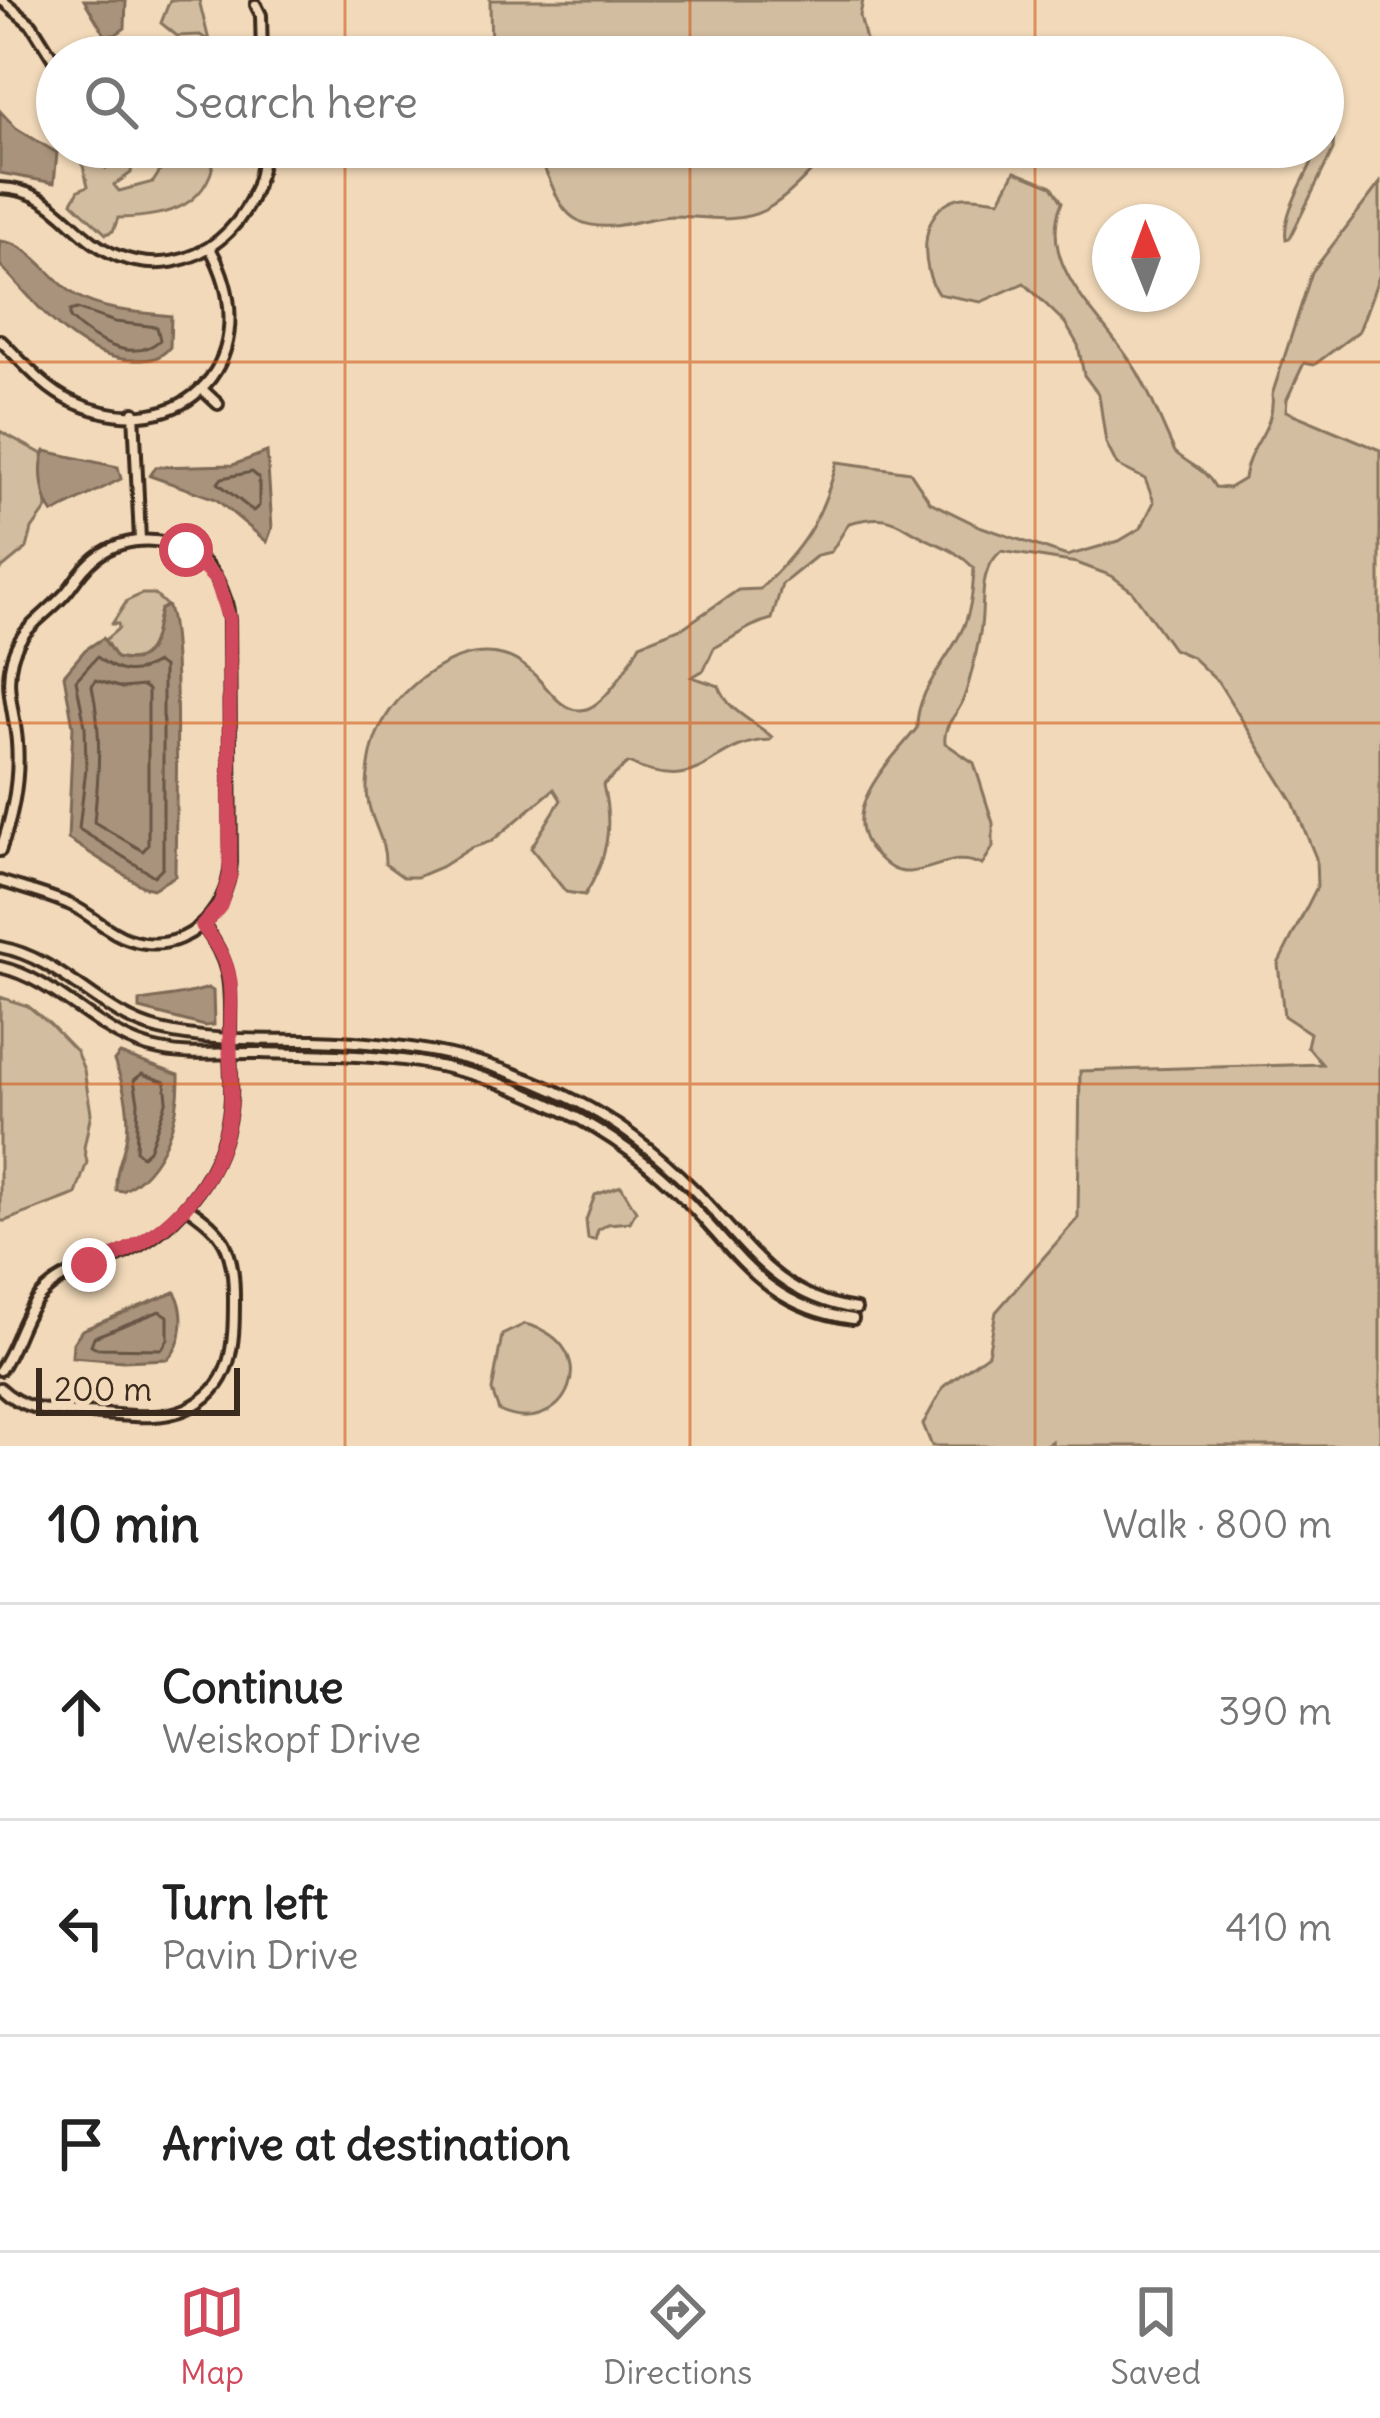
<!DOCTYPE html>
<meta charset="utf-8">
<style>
body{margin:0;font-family:Delius,sans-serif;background:#f2f2f2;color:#222}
.compass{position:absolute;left:1092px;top:204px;width:108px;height:108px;border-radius:50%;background:#fff;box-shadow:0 3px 9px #0004;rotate:359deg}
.scale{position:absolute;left:36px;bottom:30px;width:204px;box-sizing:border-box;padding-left:12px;border:6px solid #3b2a1e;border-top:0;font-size:33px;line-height:42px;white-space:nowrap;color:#3b2a1e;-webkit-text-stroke:9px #f1d9b9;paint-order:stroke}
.stop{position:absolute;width:36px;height:36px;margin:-27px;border:9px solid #d1495b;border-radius:50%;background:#fff}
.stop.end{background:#d1495b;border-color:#fff;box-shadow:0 3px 12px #0008}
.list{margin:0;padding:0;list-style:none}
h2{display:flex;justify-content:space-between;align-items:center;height:156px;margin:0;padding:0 48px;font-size:51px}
h2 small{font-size:39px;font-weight:400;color:#767676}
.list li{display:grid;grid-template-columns:78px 1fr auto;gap:36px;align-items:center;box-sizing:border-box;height:216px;padding:0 48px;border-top:3px solid #e0e0e0}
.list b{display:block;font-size:45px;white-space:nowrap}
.list p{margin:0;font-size:39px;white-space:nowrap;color:#767676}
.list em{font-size:39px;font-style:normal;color:#767676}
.icon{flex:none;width:66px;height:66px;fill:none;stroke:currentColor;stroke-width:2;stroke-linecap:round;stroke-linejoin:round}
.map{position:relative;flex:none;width:1380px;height:1446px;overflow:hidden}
.search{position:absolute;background:#fff;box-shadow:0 3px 9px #0004;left:36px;right:36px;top:36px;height:132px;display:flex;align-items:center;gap:30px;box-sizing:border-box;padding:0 42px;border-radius:66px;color:#767676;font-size:45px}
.sheet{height:804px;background:#fff}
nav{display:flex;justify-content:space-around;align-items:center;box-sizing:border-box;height:168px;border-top:3px solid #e0e0e0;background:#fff;font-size:33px;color:#767676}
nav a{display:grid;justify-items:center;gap:6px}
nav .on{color:#d1495b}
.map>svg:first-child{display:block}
</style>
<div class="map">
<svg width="1380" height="1446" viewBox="0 0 1380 1446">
<rect width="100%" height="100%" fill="#f1d9b9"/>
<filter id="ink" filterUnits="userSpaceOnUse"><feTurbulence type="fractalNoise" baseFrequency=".00833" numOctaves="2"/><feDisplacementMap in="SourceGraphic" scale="24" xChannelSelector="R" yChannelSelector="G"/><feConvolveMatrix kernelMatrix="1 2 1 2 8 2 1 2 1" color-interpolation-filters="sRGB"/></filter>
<g filter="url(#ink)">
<path fill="#d3bda0" stroke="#87745f" stroke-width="3" d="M170 0H199L213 57H198V49L209 41 200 35 177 36 161 23Z
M490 0H863L860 16 870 57H491Z
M1334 127 1333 150 1290 238 1286 239C1282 210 1309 175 1318 147H1323L1326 133Z
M165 147H216C212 206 170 217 118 218L113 231 106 234 72 202 79 190 88 186 82 162H104L106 168 113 163 132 164 131 173 114 185 119 191 153 182 164 165Z
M526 147H832C815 168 788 198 765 210 736 225 702 216 672 216 643 217 608 235 579 221 549 206 553 163 526 147Z
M1015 171 1052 186 1062 202C1034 270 1111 323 1139 375 1153 400 1163 427 1175 452 1190 466 1205 468 1215 487L1229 488 1244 479C1247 447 1276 429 1272 395L1312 272 1380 183V274L1359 331 1314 365 1304 363 1287 399 1286 411 1380 450V1446H1053L1052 1441 1044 1446H932L923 1424 944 1386 988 1354 996 1312 1078 1218 1080 1071 1322 1064 1307 1046 1310 1033 1284 1016 1278 964 1317 887 1316 858 1293 802 1219 683 1192 657 1173 649 1132 591 1112 576 1077 563 1001 551C976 574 986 602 980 633 976 654 971 680 963 700 957 717 943 723 945 743L974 763 993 823V847L982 865C954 852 938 869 910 872 895 873 887 866 877 856 833 814 889 763 917 728 916 693 944 665 960 634 971 614 973 590 974 568 961 555 950 549 933 542 895 525 896 511 849 523L831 552 818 555 782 584 772 619C750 624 734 638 714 648L704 670 692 677 719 686C728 712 753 720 772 737L770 740C707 742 706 798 628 763L603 785C613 826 608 858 585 895L566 892 531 848 561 800 554 789 492 841 471 848 441 867 417 877H403L385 864C386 835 366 818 367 786 368 767 372 741 382 724 402 685 457 644 502 655 542 665 552 712 581 710 604 709 630 663 640 644L684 627 738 590 760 589C803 548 822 520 837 462L910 472 930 502 979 526 1067 556 1119 541 1141 528 1154 502 1145 479 1117 465 1106 443 1099 395 1084 375 1078 345 1065 323 1024 283 981 302 938 294C921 269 918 215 952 200 966 193 985 199 1000 200Z
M0 431 42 454 47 508 32 529 27 548 0 570Z
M142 594H154L167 606 160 610C154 637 152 668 116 658L105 640 119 628 118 624H112L127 601Z
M0 997 28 1006 50 1024 76 1051 84 1070 91 1113 84 1148 87 1162 76 1194 5 1221H0Z
M621 1186 636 1211 630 1222 608 1224 598 1230 595 1240 588 1239 586 1220 595 1195Z
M525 1324C608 1345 567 1442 499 1411L492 1391 502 1335Z"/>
<path fill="#a9937c" stroke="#7d6956" stroke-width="3" d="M84 0H126L125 28 115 35H105Z
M0 111 16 128 57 153 54 183 0 173Z
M0 241C32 243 50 280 77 296 106 312 140 312 171 316L170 347C160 359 151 360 136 360 77 360 38 305 0 265Z
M45 451 118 467 121 479 53 513C42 500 38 466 45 451Z
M267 452 272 528 267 542 216 499 150 476 156 467 233 465Z
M167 606C182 628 175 835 175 876L153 889 142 886 68 839 73 726 64 675 85 650 103 638 116 658C156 669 152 637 160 610Z
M208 988 213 991 214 1025 205 1026 140 1009V1001C163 997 185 996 208 988Z
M120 1054 179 1075C180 1118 163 1170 123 1191L116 1190C115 1170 122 1159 126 1140 131 1114 124 1085 114 1061Z
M175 1292C186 1311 184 1343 168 1359L123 1361 72 1357 73 1343 82 1330Z"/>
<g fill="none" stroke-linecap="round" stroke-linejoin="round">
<path stroke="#675444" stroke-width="3" d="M77 309 115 322 157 327 160 340C133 365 91 339 70 318V311Z
M252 472 259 478V506L253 511 218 483 222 478Z
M97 657C118 673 132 677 156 663L163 667V867L154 876 79 829 86 768 85 726 76 680Z
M95 680 122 688 143 686 148 690V845L143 851 94 822C99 774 102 733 92 686Z
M142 1074 165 1082 167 1100 149 1150 142 1156 136 1151 138 1102 134 1080Z
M160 1311 168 1316V1339L162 1349 97 1348 91 1345 94 1337Z"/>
<g stroke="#3b2a1e" stroke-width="16">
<path id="minor" d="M2 0 32 25 57 65
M256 5 261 15 262 57
M0 188C59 190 70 237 118 256 194 285 263 221 263 147
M0 340C22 361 43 388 71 401 186 453 269 355 210 248
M203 390 218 404
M134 412 140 540
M0 851C13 815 20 779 17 742 15 713 4 688 12 659 20 628 43 618 63 596 72 587 77 576 86 567 112 538 154 533 188 551 213 565 227 592 229 620L231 863C227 915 182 958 128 939 107 932 91 914 71 905 49 895 24 889 0 881
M0 947C63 959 99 1015 160 1030 209 1042 263 1039 314 1040 411 1043 489 1056 576 1101 618 1122 659 1155 692 1188 746 1242 773 1296 856 1309
M0 967C61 981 98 1038 160 1050 194 1057 227 1052 261 1053 372 1056 441 1053 545 1102 592 1123 637 1153 674 1188 735 1247 759 1306 853 1319
M0 1370C18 1345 21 1313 45 1291 68 1269 99 1266 127 1252 182 1225 222 1170 230 1110 233 1088 230 1067 230 1046 229 993 237 971 203 925
M0 1388C25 1412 52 1411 85 1413 117 1414 157 1422 186 1409 234 1388 234 1343 234 1299 234 1280 233 1262 225 1244 216 1227 201 1217 186 1206"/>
</g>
<use href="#minor" stroke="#f1d9b9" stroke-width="8"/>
</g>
</g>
<g fill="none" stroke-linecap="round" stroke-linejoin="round" filter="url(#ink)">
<path stroke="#d1495b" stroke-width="15" d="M89 1265C162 1244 219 1188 230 1111 233 1090 230 1068 230 1047 229 990 240 974 203 926L220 906 230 875 229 620 217 580 186 550"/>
</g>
<path fill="none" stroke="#ce520f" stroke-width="3" stroke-opacity="0.55" d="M345 0V57M690 0V57M1035 0V57M345 147V1446M690 147V1446M1035 147V1446M0 362H1380M0 723H1380M0 1084H1380"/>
</svg>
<svg class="compass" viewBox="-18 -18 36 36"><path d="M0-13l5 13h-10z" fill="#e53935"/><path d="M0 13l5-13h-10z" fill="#767676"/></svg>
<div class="scale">200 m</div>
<div class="stop" style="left:186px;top:550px"></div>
<div class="stop end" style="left:89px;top:1265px"></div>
<div class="search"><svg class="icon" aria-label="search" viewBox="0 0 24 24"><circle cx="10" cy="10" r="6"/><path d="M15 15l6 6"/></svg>Search here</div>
</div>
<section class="sheet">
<h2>10 min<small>Walk · 800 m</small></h2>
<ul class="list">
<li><svg class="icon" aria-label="ahead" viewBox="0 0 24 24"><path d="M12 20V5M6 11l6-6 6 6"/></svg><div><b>Continue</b><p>Weiskopf Drive</p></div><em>390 m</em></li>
<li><svg class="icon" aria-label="left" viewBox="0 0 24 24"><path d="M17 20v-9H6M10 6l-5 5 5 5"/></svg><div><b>Turn left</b><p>Pavin Drive</p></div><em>410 m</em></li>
<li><svg class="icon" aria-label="arrive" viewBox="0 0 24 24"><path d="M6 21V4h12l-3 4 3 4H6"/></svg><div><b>Arrive at destination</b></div></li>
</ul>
</section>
<nav>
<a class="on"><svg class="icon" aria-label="map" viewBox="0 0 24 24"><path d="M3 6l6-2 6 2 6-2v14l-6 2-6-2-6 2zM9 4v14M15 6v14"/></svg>Map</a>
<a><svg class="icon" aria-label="directions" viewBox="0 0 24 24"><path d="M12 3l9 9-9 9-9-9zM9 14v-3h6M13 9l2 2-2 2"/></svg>Directions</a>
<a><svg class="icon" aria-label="saved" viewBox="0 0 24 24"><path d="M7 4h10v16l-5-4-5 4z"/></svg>Saved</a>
</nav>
